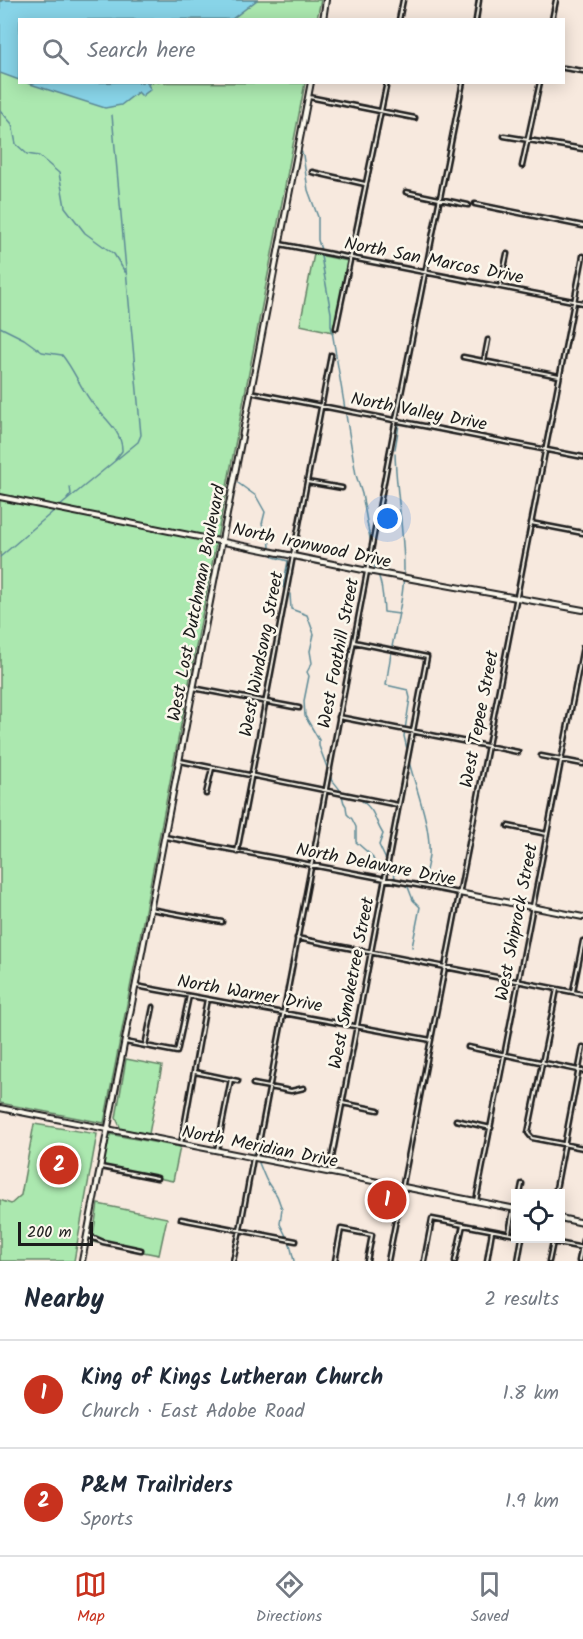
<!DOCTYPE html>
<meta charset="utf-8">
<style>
body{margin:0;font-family:Kalam,sans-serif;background:#f2f2f3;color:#1f2937}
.controls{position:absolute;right:18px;bottom:18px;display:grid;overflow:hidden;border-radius:0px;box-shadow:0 3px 15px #0003}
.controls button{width:54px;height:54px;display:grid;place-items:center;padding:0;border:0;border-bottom:2px solid #e0e1e3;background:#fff;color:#1f2937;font:30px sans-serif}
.scale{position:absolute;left:18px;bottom:15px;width:75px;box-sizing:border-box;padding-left:6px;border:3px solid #1c1c1c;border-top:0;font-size:16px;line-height:21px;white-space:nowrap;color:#1c1c1c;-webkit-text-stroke:4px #fbf7ec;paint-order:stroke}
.you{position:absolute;left:388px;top:519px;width:21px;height:21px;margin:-15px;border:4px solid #fff;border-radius:50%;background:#1a73e8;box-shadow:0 0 0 9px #1a73e833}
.badge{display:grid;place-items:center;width:39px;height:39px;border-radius:50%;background:#c8321e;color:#fff;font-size:20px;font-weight:700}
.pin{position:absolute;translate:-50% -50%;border:3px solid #fff;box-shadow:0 2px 6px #0006}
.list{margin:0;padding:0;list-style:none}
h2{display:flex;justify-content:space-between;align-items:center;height:78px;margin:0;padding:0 24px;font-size:26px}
h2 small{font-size:20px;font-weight:400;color:#747a83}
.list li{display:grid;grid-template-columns:39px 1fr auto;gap:18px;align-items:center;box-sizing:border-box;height:108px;padding:0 24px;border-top:2px solid #e0e1e3}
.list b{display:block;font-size:22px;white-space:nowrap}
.list p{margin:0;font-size:20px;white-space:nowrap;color:#747a83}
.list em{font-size:20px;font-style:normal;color:#747a83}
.icon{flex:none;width:33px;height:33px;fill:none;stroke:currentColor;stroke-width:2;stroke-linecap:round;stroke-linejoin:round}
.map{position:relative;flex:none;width:583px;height:1261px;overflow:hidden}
.search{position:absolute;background:#fff;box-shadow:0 3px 15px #0003;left:18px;right:18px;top:18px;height:66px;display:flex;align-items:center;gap:15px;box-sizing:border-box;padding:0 21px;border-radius:0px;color:#747a83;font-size:22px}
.sheet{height:294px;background:#fff}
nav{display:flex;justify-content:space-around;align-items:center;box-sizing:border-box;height:84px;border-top:2px solid #e0e1e3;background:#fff;font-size:16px;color:#747a83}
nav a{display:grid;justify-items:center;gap:3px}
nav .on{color:#c8321e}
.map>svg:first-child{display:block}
</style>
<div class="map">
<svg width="583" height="1261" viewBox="0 0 583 1261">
<rect width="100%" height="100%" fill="#f7e9de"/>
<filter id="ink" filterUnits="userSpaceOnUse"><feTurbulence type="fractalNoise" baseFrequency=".0167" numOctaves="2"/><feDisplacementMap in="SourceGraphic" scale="12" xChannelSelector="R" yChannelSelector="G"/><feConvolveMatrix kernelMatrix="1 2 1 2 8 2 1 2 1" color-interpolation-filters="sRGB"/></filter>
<g filter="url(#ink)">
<path fill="#abe8af" stroke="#648266" stroke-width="1.5" d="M0 0H321L317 19 20 20V82L305 83 104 1123 0 1103Z
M314 254 348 261 333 332 300 325Z
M126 1059 162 1066 149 1134 121 1129 116 1118Z
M34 1124 97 1134 74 1261H0V1200L11 1204 21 1195Z
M109 1134 180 1147 173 1181 103 1167Z
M98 1204 167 1218 159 1255 92 1242Z"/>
<path fill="#88d4e8" stroke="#5d8a96" stroke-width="1.5" d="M3 0H257L232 19 20 20 19 80 0 73V2Z
M150 82 148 85 151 89 142 96 138 92 121 105 105 108 27 83Z"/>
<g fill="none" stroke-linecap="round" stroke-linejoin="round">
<path stroke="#5d8a96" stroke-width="1.5" d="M0 110 12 124 16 144 27 154 39 156 59 173 65 207 85 233 114 254 125 272
M301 151 303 155 308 190 318 217V240L321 250
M321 256 331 313V325L356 475 362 494 371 544
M0 327 24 339 42 352 62 355C74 370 79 385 90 400 100 415 123 430 122 451L115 460
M395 449 399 425
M238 483 256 496 265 512 262 524 269 537 270 547
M67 499 71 494 70 487
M60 506 138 442 141 435 112 115
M372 552 373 563 376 570
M272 555 274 557 288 561 283 587 284 588
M0 557 55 510
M378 574C383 587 383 598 384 612L399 614
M290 594 291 609 307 615 314 634 310 651 312 663 307 672 309 676 304 701 305 716 319 740V746L328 770
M392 647C397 621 404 595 404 569 404 530 396 492 395 453
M391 653 386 685 408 690 410 698 404 736 408 753
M408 758C415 787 431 824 429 855 428 863 426 871 424 878L430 885
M329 774C332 782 338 785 341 792 344 798 341 800 346 806L347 814 352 819 356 827V842L372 856 379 872
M362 801C376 811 374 820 383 834L379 845 387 862
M389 866 394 872 395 878 399 881
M403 884 408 887 413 900 420 907 412 947
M253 1153 254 1154
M259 1163C265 1177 265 1181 276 1194 279 1198 279 1204 282 1208L280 1224 290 1244 294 1261"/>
<g stroke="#1c1c1c" stroke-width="7">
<path id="street" d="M399 20 403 0
M476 20 479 0
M552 20 556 0
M564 68 583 71
M309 97 415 118
M504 136 583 149
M522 166 540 82
M312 172 365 184
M406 192 468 205
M475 204 583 226
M280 244 583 303
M500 287 507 254
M336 328 387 82
M463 357 559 376
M484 361 488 340
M250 392 583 457
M307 482 342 488
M531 523 583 533
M193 688 299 708
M339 717 518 752
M541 756 583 764
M180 761 398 805
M206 794 212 768
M508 826 547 834
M165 837 459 893
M237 852 331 355
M150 909 222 922
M297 938 583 994
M136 986 431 1040
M557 989 528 1133 532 1138 583 1148
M573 991 583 941
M125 1042 177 1052 189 996
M145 1046 153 1007
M468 1047 583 1071
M195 1072 238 1081
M253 1084 291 1091 304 1088
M342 1103 378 1110
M456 1120 491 1128
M181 1144 207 999
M217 1150 231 1079
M256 1158 395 424 463 82
M101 1167 157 1178
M329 1173 427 657 354 642
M520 1194 522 1184
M555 1194 583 1047
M476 1201 583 647
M181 1219 296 1241
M509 1233 513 1210
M87 1235 103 1242 141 1250
M233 1261 240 1230 253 1158
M335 1261 341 1229 372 1235 367 1261
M388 1261 583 256
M424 1261 432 1219 516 1235
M455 1261 463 1225
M487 1261 492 1231
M518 1261 522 1238
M549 1261 553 1242 583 1248
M579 1261 583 1240"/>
</g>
<g stroke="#1c1c1c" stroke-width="8">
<path id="secondary" d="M323 20 326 0
M0 497 368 571 583 610
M459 893 583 917
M0 1108 516 1209
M560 1218 583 1223
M82 1261 311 82"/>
</g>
<use href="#street" stroke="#fbf7ec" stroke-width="2"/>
<use href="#secondary" stroke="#fbf7ec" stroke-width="4"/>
</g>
</g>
<g text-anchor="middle" stroke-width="5" stroke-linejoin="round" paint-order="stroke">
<g font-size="18" fill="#1c1c1c" stroke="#fbf7ec">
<text transform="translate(434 260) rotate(11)" y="6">North San Marcos Drive</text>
<text transform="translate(419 411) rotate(11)" y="6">North Valley Drive</text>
<text transform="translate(312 545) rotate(12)" y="6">North Ironwood Drive</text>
<text transform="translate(196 603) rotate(-79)" y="6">West Lost Dutchman Boulevard</text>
<text transform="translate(338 653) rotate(-79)" y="6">West Foothill Street</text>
<text transform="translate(261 654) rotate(-79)" y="6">West Windsong Street</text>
<text transform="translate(479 719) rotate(-79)" y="6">West Tepee Street</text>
<text transform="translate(376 864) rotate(11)" y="6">North Delaware Drive</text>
<text transform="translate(516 922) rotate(-79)" y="6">West Shiprock Street</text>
<text transform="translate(351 983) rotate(-79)" y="6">West Smoketree Street</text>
<text transform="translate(250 993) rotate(10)" y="6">North Warner Drive</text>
<text transform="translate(260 1146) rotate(11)" y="6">North Meridian Drive</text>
</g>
</g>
</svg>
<div class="controls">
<button><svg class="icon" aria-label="locate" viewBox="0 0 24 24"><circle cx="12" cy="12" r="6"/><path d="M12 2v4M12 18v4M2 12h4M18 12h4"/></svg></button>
</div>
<div class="scale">200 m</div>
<div class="you"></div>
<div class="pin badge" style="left:387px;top:1200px">1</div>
<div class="pin badge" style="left:59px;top:1165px">2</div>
<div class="search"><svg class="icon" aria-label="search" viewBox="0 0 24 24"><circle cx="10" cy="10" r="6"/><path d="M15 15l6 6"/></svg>Search here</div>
</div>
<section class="sheet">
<h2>Nearby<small>2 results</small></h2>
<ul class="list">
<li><span class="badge">1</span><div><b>King of Kings Lutheran Church</b><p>Church · East Adobe Road</p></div><em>1.8 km</em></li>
<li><span class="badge">2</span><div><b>P&amp;M Trailriders</b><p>Sports</p></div><em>1.9 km</em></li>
</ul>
</section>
<nav>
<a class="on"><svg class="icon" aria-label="map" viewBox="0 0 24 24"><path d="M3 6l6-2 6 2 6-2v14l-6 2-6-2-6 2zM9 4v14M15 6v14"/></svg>Map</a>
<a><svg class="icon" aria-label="directions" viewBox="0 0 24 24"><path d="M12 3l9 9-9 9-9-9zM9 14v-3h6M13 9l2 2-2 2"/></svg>Directions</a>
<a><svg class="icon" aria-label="saved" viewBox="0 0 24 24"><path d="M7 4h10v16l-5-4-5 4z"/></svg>Saved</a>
</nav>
